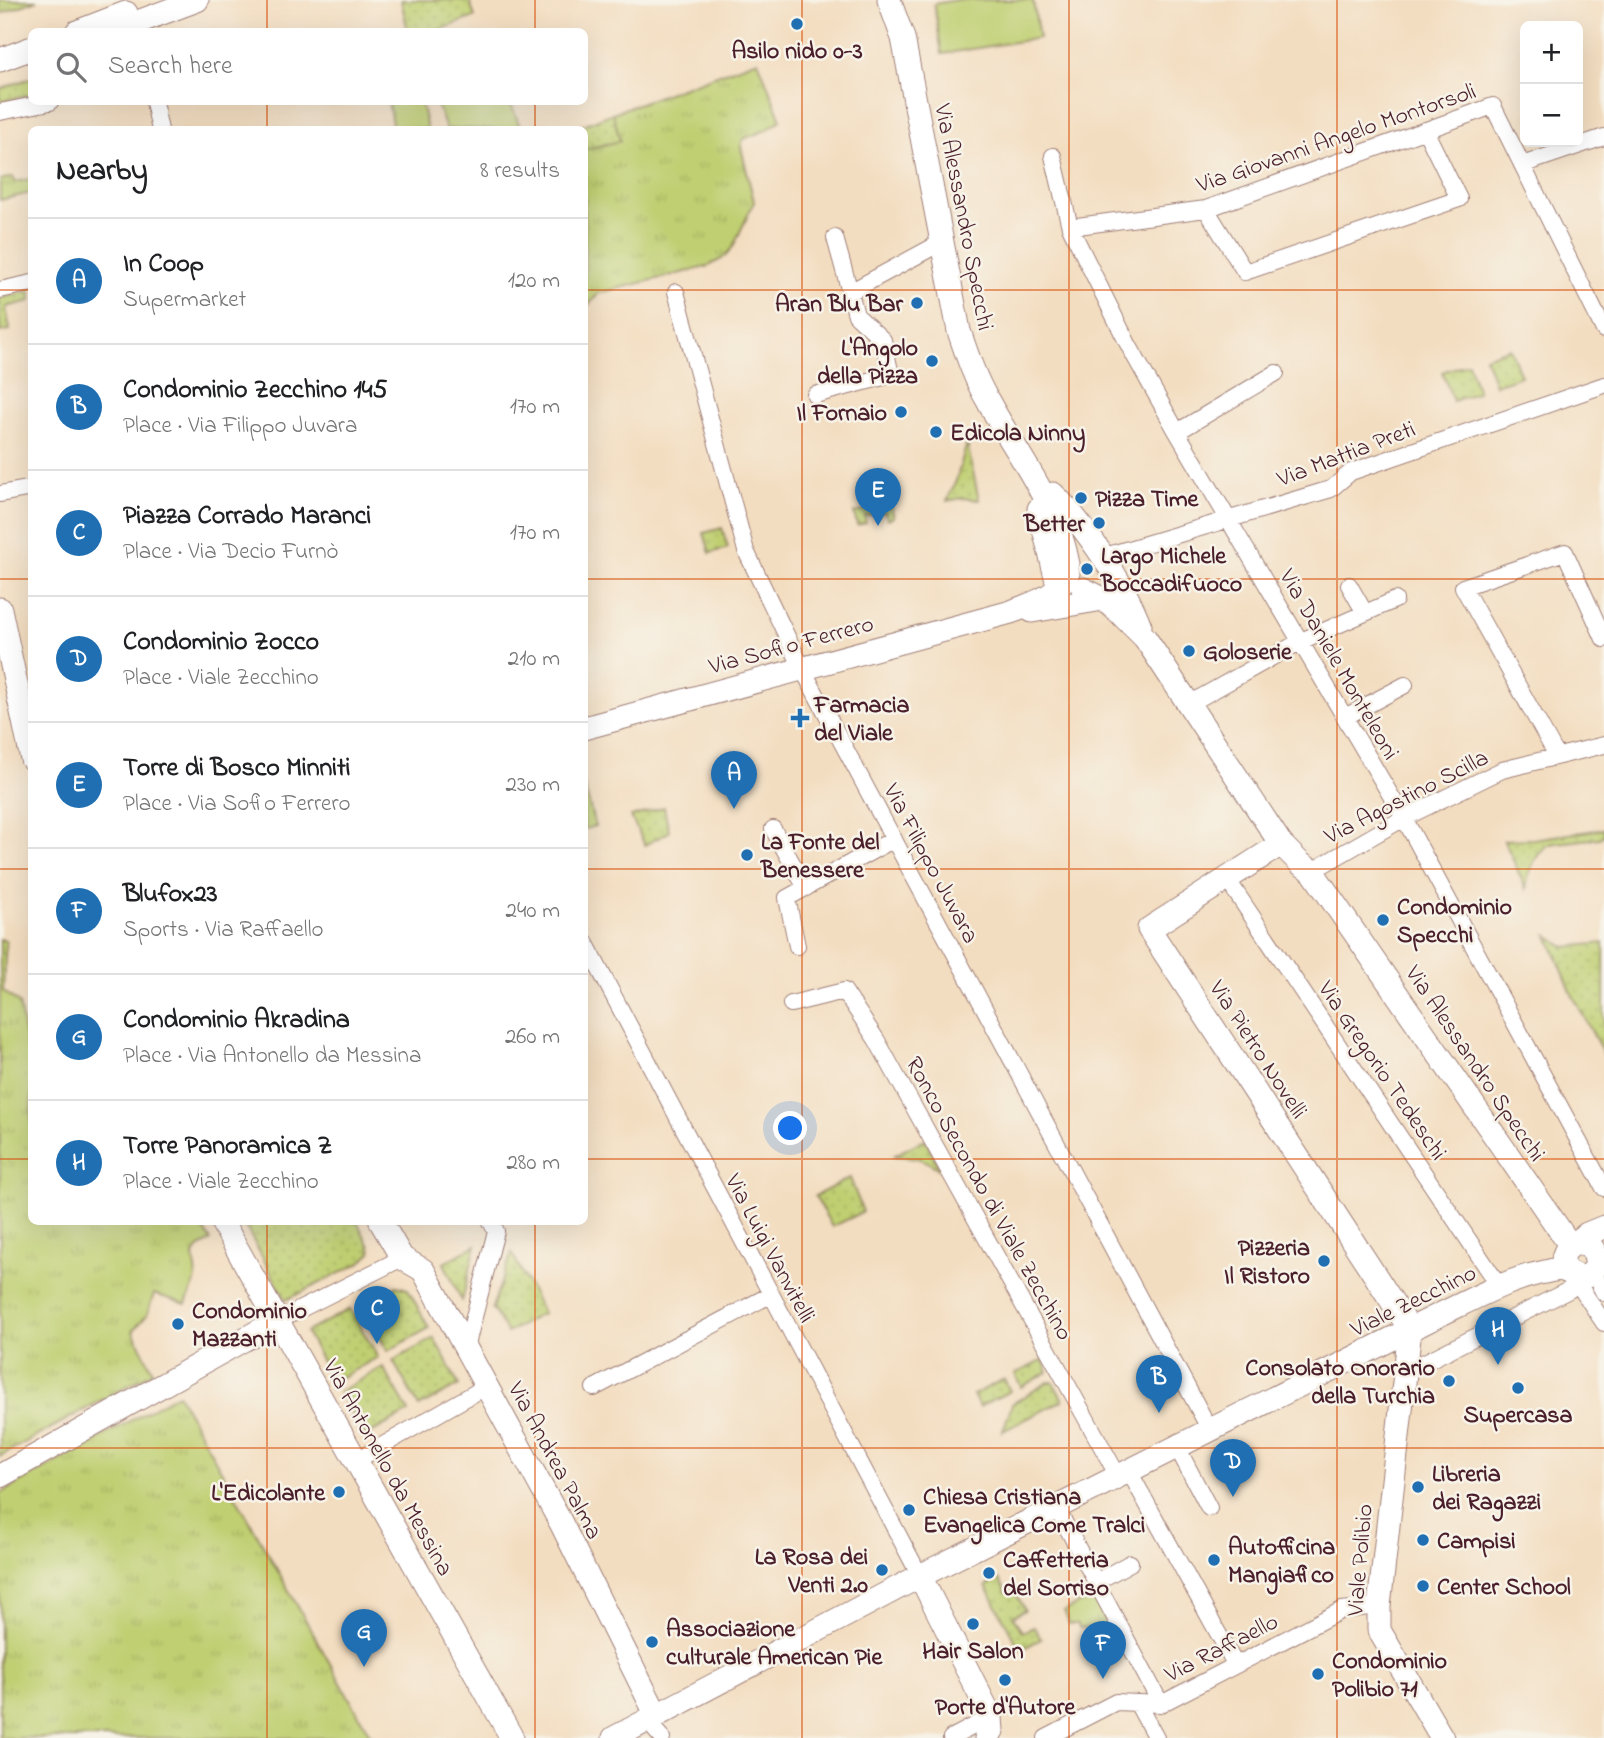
<!DOCTYPE html>
<meta charset="utf-8">
<style>
body{margin:0;font-family:"Indie Flower",sans-serif;background:#f6f6f6;color:#202124}
.controls{position:absolute;right:21px;top:21px;display:grid;overflow:hidden;border-radius:10px;box-shadow:0 7px 28px #0002}
.controls button{width:63px;height:63px;display:grid;place-items:center;padding:0;border:0;border-bottom:2px solid #e0e0e0;background:#fff;color:#202124;font:35px sans-serif}
.you{position:absolute;left:791px;top:1129px;width:24px;height:24px;margin:-18px;border:5px solid #fff;border-radius:50%;background:#1a73e8;box-shadow:0 0 0 10px #1a73e833}
.badge{display:grid;place-items:center;width:46px;height:46px;border-radius:50%;background:#1f6fb2;color:#fff;font-size:23px;font-weight:700}
.pin{position:absolute;translate:-50% -58px;filter:drop-shadow(0 2px 4px #0008)}
.pin::after{content:'';position:absolute;top:37px;width:24px;height:21px;background:inherit;clip-path:polygon(0 0,100% 0,50% 100%)}
.list{margin:0;padding:0;list-style:none}
h2{display:flex;justify-content:space-between;align-items:center;height:91px;margin:0;padding:0 28px;font-size:30px}
h2 small{font-size:23px;font-weight:400;color:#757577}
.list li{display:grid;grid-template-columns:46px 1fr auto;gap:21px;align-items:center;box-sizing:border-box;height:126px;padding:0 28px;border-top:2px solid #e0e0e0}
.list b{display:block;font-size:26px;white-space:nowrap}
.list p{margin:0;font-size:23px;white-space:nowrap;color:#757577}
.list em{font-size:23px;font-style:normal;color:#757577}
.icon{flex:none;width:38px;height:38px;fill:none;stroke:currentColor;stroke-width:2;stroke-linecap:round;stroke-linejoin:round}
.map{position:relative;flex:none;width:1604px;height:1738px;overflow:hidden}
.search{position:absolute;background:#fff;box-shadow:0 7px 28px #0002;left:28px;top:28px;width:560px;height:77px;display:flex;align-items:center;gap:18px;box-sizing:border-box;padding:0 24px;border-radius:10px;color:#757577;font-size:26px}
.panel{position:absolute;background:#fff;box-shadow:0 7px 28px #0002;left:28px;top:126px;width:560px;height:1099px;border-radius:10px}
.map>svg:first-child{display:block}
</style>
<div class="map">
<svg width="1604" height="1738" viewBox="0 0 1604 1738">
<defs>
<pattern id="grass-tufts" width="24" height="20" patternUnits="userSpaceOnUse" patternTransform="scale(1.75)"><rect width="24" height="20" fill="#bfcf71"/><path d="M3 7l-1-3M5 7V3M7 7l1-3M15 17l-1-3M17 17v-4M19 17l1-3" fill="none" stroke="#a6b162"/></pattern>
<pattern id="park-crowns" width="20" height="18" patternUnits="userSpaceOnUse" patternTransform="scale(1.75)"><rect width="20" height="18" fill="#bfcf71"/><path d="M2 6a3 3 0 1 1 6 0M12 15a3 3 0 1 1 6 0" fill="none" stroke="#a6b162"/></pattern>
<pattern id="garden-dots" width="8" height="8" patternUnits="userSpaceOnUse" patternTransform="scale(1.75)"><rect width="8" height="8" fill="#bfcf71"/><path d="M2 2h.1M6 6h.1" fill="none" stroke="#a6b162" stroke-width="1.8" stroke-linecap="round"/></pattern>
</defs>
<rect width="100%" height="100%" fill="#f7f3e8"/>
<filter id="ink" filterUnits="userSpaceOnUse"><feTurbulence type="fractalNoise" baseFrequency=".0143" numOctaves="2"/><feDisplacementMap in="SourceGraphic" scale="14" xChannelSelector="R" yChannelSelector="G"/><feConvolveMatrix kernelMatrix="1 2 1 2 8 2 1 2 1" color-interpolation-filters="sRGB"/></filter>
<filter id="wash" filterUnits="userSpaceOnUse"><feTurbulence type="fractalNoise" baseFrequency=".00686" numOctaves="4" result="noise"/><feDisplacementMap in="SourceGraphic" scale="28" xChannelSelector="R" yChannelSelector="G"/><feGaussianBlur stdDeviation="1.57" result="paint"/><feColorMatrix in="noise" values="0 0 0 0 0 0 0 0 0 0 0 0 0 0 0 0 0 1.4 0 .05"/><feComposite in="paint" operator="in"/></filter>
<g filter="url(#wash)">
<rect width="100%" height="100%" fill="#f3ddc0"/>
<path fill="url(#grass-tufts)" stroke="#84774e" stroke-width="2" d="M758 60 781 120 766 130 743 139 741 147 754 202 733 247 722 259 706 267 599 293 585 309V149L620 141 613 113Z
M388 102H421L427 129H393Z
M13 177 15 182 31 179V193L0 200V180Z
M0 939 6 941 3 991 19 1003 27 1049H31L32 1222H199L211 1241 198 1248 193 1258C201 1278 193 1285 186 1304L154 1294 147 1315 133 1331 153 1372 0 1456Z
M178 1394 372 1738H0V1494Z
M1094 1596 1111 1630 1079 1628 1078 1624H1069L1064 1611Z"/>
<path fill="url(#park-crowns)" stroke="#84774e" stroke-width="2" d="M0 0H37L0 14Z"/>
<path fill="url(#garden-dots)" stroke="#84774e" stroke-width="2" d="M401 0H469L475 17 436 31H408Z
M31 78V95L0 101V89Z
M613 113 620 141 585 149 584 130 573 129Z
M31 291V301L6 307 10 330 0 332V298Z
M1510 348 1521 376 1495 385 1485 357Z
M1468 363 1478 392 1453 401 1442 372Z
M967 443 979 500 962 498 947 501 956 481Z
M891 505 894 517 887 519 885 512 865 516 866 523 857 525 854 513Z
M722 528 728 548 710 553 704 533Z
M584 785 595 826 585 829H584Z
M664 807 669 832 645 845 631 817Z
M1604 829V835L1600 838 1549 844C1534 856 1528 871 1526 889L1504 840 1533 839Z
M1548 935 1565 947 1604 943V1055L1572 994Z
M925 1139 940 1170C924 1158 913 1156 893 1156Z
M850 1178 863 1212 832 1227 815 1196Z
M243 1222H357L370 1246 371 1253 360 1263 286 1300Z
M476 1245 462 1301 444 1263Z
M512 1253 543 1313 507 1333 492 1308Z
M397 1286 408 1289 429 1328 388 1351 360 1303Z
M350 1309 378 1357 333 1382 306 1332Z
M434 1338 459 1385 419 1407 393 1361Z
M1043 1360 1048 1372 1021 1387 1015 1374Z
M383 1367 409 1412 365 1436 339 1392Z
M1004 1379 1010 1391 979 1407 973 1395Z
M1048 1382H1053L1063 1400 1003 1431 1012 1404Z
M999 1579 1007 1593 1014 1590 1025 1610 1013 1616 1022 1632 1034 1627 1041 1639 1020 1650 986 1586Z"/>
<path fill="#bfcf71" stroke="#84774e" stroke-width="2" d="M956 0H1033L1039 38 942 54 934 4Z
M436 102H510L521 129H446Z"/>
</g>
<g filter="url(#ink)">
<g fill="none" stroke-linecap="round" stroke-linejoin="round">
<g stroke="#9e7e76" stroke-width="18">
<path id="street" d="M154 102 160 130
M0 112 50 102
M1053 156 1070 227 1129 346 1177 432 1404 818 1604 1188
M1522 165 1604 137
M1206 209 1245 272 1459 199 1425 130
M1070 227 1206 209 1493 106 1604 330
M835 238 850 292
M0 290 32 283
M676 292 746 551 802 668 1210 1430
M815 395 891 375 883 340 856 315 850 292 942 242
M1177 432 1276 373
M0 494 32 488
M1102 557 1331 489 1351 472 1604 385
M1349 585 1365 613
M1189 704 1301 641 1395 600
M1345 717 1405 685
M1557 756 1463 587 1565 552 1604 639
M773 829 806 888
M1312 871 1404 818 1502 770 1604 745
M1227 879 1500 1287
M584 940 920 1576
M797 946 787 898 894 839
M791 1004 844 991 876 1039 1118 1476
M1595 1269 1597 1280 1604 1293
M1574 1278 1604 1323
M277 1321 402 1258
M466 1348 496 1231 491 1222
M1407 1371 1569 1290 1587 1275
M594 1388 770 1295
M1177 1447 1209 1508
M355 1461 487 1386
M1129 1471 1235 1664
M1056 1507 1161 1704
M1096 1582 1130 1563
M1137 1703 1156 1738
M647 1721 662 1738
M951 1738 991 1717
M1046 1738 1116 1702 1161 1704 1342 1610 1379 1606"/>
</g>
<g stroke="#9e7e76" stroke-width="25">
<path id="secondary" d="M889 0 903 38 959 331C967 355 975 379 988 401 1017 455 1057 503 1068 564
M77 32 126 13
M111 32 197 0
M0 60 32 48
M1053 494C1085 525 1124 584 1140 626
M1039 509 1059 589
M1083 589 1103 599 1119 612 1145 638 1281 844 1301 864 1312 871 1570 1245
M0 609 32 759
M1032 611 1103 599
M584 728 1011 612C1035 602 1057 598 1068 573
M1281 844 1149 929 1410 1329
M222 1222 512 1738
M381 1222 402 1258 423 1270 561 1523 657 1716
M1576 1243 1587 1234 1604 1227
M1410 1329 1379 1606V1630L1442 1738
M0 1476 277 1321
M920 1576 991 1717 992 1731 986 1738
M614 1738 920 1576 1439 1315C1473 1299 1508 1279 1545 1272 1552 1270 1560 1268 1566 1271 1580 1277 1589 1282 1597 1264L1593 1249 1581 1243C1565 1245 1559 1257 1566 1271"/>
</g>
<use href="#street" stroke="#fff" stroke-width="16"/>
<use href="#secondary" stroke="#fff" stroke-width="23"/>
</g>
</g>
<path fill="none" stroke="#d8530f" stroke-width="2" stroke-opacity="0.55" d="M267 0V32M535 0V32M802 0V1738M1069 0V1738M1337 0V1738M267 102V130M535 102V130M0 290H32M584 290H1604M0 579H32M584 579H1604M0 869H32M584 869H1604M0 1159H32M584 1159H1604M267 1222V1738M535 1222V1738M0 1448H1604"/>
<g fill="#1f6fb2" stroke="#f7f3e8" stroke-width="2.5">
<circle cx="797" cy="24" r="7"/>
<circle cx="917" cy="303" r="7"/>
<circle cx="932" cy="361" r="7"/>
<circle cx="901" cy="412" r="7"/>
<circle cx="936" cy="432" r="7"/>
<circle cx="1081" cy="498" r="7"/>
<circle cx="1099" cy="523" r="7"/>
<circle cx="1087" cy="569" r="7"/>
<circle cx="1189" cy="651" r="7"/>
<path d="M796.5 707.5h7v7h7v7h-7v7h-7v-7h-7v-7h7z"/>
<circle cx="747" cy="855" r="7"/>
<circle cx="1383" cy="920" r="7"/>
<circle cx="1324" cy="1261" r="7"/>
<circle cx="178" cy="1324" r="7"/>
<circle cx="1449" cy="1381" r="7"/>
<circle cx="1518" cy="1388" r="7"/>
<circle cx="1418" cy="1487" r="7"/>
<circle cx="339" cy="1492" r="7"/>
<circle cx="909" cy="1510" r="7"/>
<circle cx="1423" cy="1540" r="7"/>
<circle cx="1214" cy="1560" r="7"/>
<circle cx="882" cy="1570" r="7"/>
<circle cx="989" cy="1573" r="7"/>
<circle cx="1423" cy="1586" r="7"/>
<circle cx="973" cy="1624" r="7"/>
<circle cx="652" cy="1642" r="7"/>
<circle cx="1318" cy="1674" r="7"/>
<circle cx="1005" cy="1680" r="7"/>
</g>
<g text-anchor="middle" stroke-width="5" stroke-linejoin="round" paint-order="stroke">
<g font-size="24" font-weight="bold" fill="#4a1f2b" stroke="#f7f3e8" text-anchor="start">
<text x="797" y="58" text-anchor="middle">Asilo nido 0-3</text>
<text x="903" y="311" text-anchor="end">Aran Blu Bar</text>
<text x="918" y="355" text-anchor="end">L'Angolo<tspan x="918" dy="28">della Pizza</tspan></text>
<text x="887" y="420" text-anchor="end">Il Fornaio</text>
<text x="950" y="440">Edicola Ninny</text>
<text x="1095" y="506">Pizza Time</text>
<text x="1085" y="531" text-anchor="end">Better</text>
<text x="1101" y="563">Largo Michele<tspan x="1101" dy="28">Boccadifuoco</tspan></text>
<text x="1203" y="659">Goloserie</text>
<text x="814" y="712">Farmacia<tspan x="814" dy="28">del Viale</tspan></text>
<text x="761" y="849">La Fonte del<tspan x="761" dy="28">Benessere</tspan></text>
<text x="1397" y="914">Condominio<tspan x="1397" dy="28">Specchi</tspan></text>
<text x="1310" y="1255" text-anchor="end">Pizzeria<tspan x="1310" dy="28">Il Ristoro</tspan></text>
<text x="192" y="1318">Condominio<tspan x="192" dy="28">Mazzanti</tspan></text>
<text x="1435" y="1375" text-anchor="end">Consolato Onorario<tspan x="1435" dy="28">della Turchia</tspan></text>
<text x="1518" y="1422" text-anchor="middle">Supercasa</text>
<text x="1432" y="1481">Libreria<tspan x="1432" dy="28">dei Ragazzi</tspan></text>
<text x="325" y="1500" text-anchor="end">L'Edicolante</text>
<text x="923" y="1504">Chiesa Cristiana<tspan x="923" dy="28">Evangelica Come Tralci</tspan></text>
<text x="1437" y="1548">Campisi</text>
<text x="1228" y="1554">Autofficina<tspan x="1228" dy="28">Mangiafico</tspan></text>
<text x="868" y="1564" text-anchor="end">La Rosa dei<tspan x="868" dy="28">Venti 2.0</tspan></text>
<text x="1003" y="1567">Caffetteria<tspan x="1003" dy="28">del Sorriso</tspan></text>
<text x="1437" y="1594">Center School</text>
<text x="666" y="1636">Associazione<tspan x="666" dy="28">culturale American Pie</tspan></text>
<text x="973" y="1658" text-anchor="middle">Hair Salon</text>
<text x="1332" y="1668">Condominio<tspan x="1332" dy="28">Polibio 71</tspan></text>
<text x="1005" y="1714" text-anchor="middle">Porte d'Autore</text>
</g>
<g font-size="24" fill="#4a1f2b" stroke="#f7f3e8">
<text transform="translate(1336 137) rotate(-19)" y="8">Via Giovanni Angelo Montorsoli</text>
<text transform="translate(965 217) rotate(79)" y="8">Via Alessandro Specchi</text>
<text transform="translate(1346 453) rotate(-21)" y="8">Via Mattia Preti</text>
<text transform="translate(791 644) rotate(-15)" y="8">Via Sofio Ferrero</text>
<text transform="translate(1340 664) rotate(60)" y="8">Via Daniele Monteleoni</text>
<text transform="translate(1406 796) rotate(-27)" y="8">Via Agostino Scilla</text>
<text transform="translate(932 863) rotate(62)" y="8">Via Filippo Juvara</text>
<text transform="translate(1259 1049) rotate(57)" y="8">Via Pietro Novelli</text>
<text transform="translate(1476 1063) rotate(56)" y="8">Via Alessandro Specchi</text>
<text transform="translate(1383 1070) rotate(56)" y="8">Via Gregorio Tedeschi</text>
<text transform="translate(990 1198) rotate(61)" y="8">Ronco Secondo di Viale Zecchino</text>
<text transform="translate(771 1248) rotate(62)" y="8">Via Luigi Vanvitelli</text>
<text transform="translate(1413 1300) rotate(-26)" y="8">Viale Zecchino</text>
<text transform="translate(556 1460) rotate(62)" y="8">Via Andrea Palma</text>
<text transform="translate(389 1467) rotate(61)" y="8">Via Antonello da Messina</text>
<text transform="translate(1359 1560) rotate(-85)" y="8">Viale Polibio</text>
<text transform="translate(1221 1647) rotate(-27)" y="8">Via Raffaello</text>
</g>
</g>
</svg>
<div class="controls">
<button>+</button>
<button>−</button>
</div>
<div class="you"></div>
<div class="pin badge" style="left:734px;top:809px">A</div>
<div class="pin badge" style="left:1159px;top:1413px">B</div>
<div class="pin badge" style="left:377px;top:1344px">C</div>
<div class="pin badge" style="left:1233px;top:1497px">D</div>
<div class="pin badge" style="left:878px;top:526px">E</div>
<div class="pin badge" style="left:1103px;top:1679px">F</div>
<div class="pin badge" style="left:364px;top:1667px">G</div>
<div class="pin badge" style="left:1498px;top:1365px">H</div>
<div class="search"><svg class="icon" aria-label="search" viewBox="0 0 24 24"><circle cx="10" cy="10" r="6"/><path d="M15 15l6 6"/></svg>Search here</div>
<section class="panel">
<h2>Nearby<small>8 results</small></h2>
<ul class="list">
<li><span class="badge">A</span><div><b>In Coop</b><p>Supermarket</p></div><em>120 m</em></li>
<li><span class="badge">B</span><div><b>Condominio Zecchino 145</b><p>Place · Via Filippo Juvara</p></div><em>170 m</em></li>
<li><span class="badge">C</span><div><b>Piazza Corrado Maranci</b><p>Place · Via Decio Furnò</p></div><em>170 m</em></li>
<li><span class="badge">D</span><div><b>Condominio Zocco</b><p>Place · Viale Zecchino</p></div><em>210 m</em></li>
<li><span class="badge">E</span><div><b>Torre di Bosco Minniti</b><p>Place · Via Sofio Ferrero</p></div><em>230 m</em></li>
<li><span class="badge">F</span><div><b>Blufox23</b><p>Sports · Via Raffaello</p></div><em>240 m</em></li>
<li><span class="badge">G</span><div><b>Condominio Akradina</b><p>Place · Via Antonello da Messina</p></div><em>260 m</em></li>
<li><span class="badge">H</span><div><b>Torre Panoramica Z</b><p>Place · Viale Zecchino</p></div><em>280 m</em></li>
</ul>
</section>
</div>
